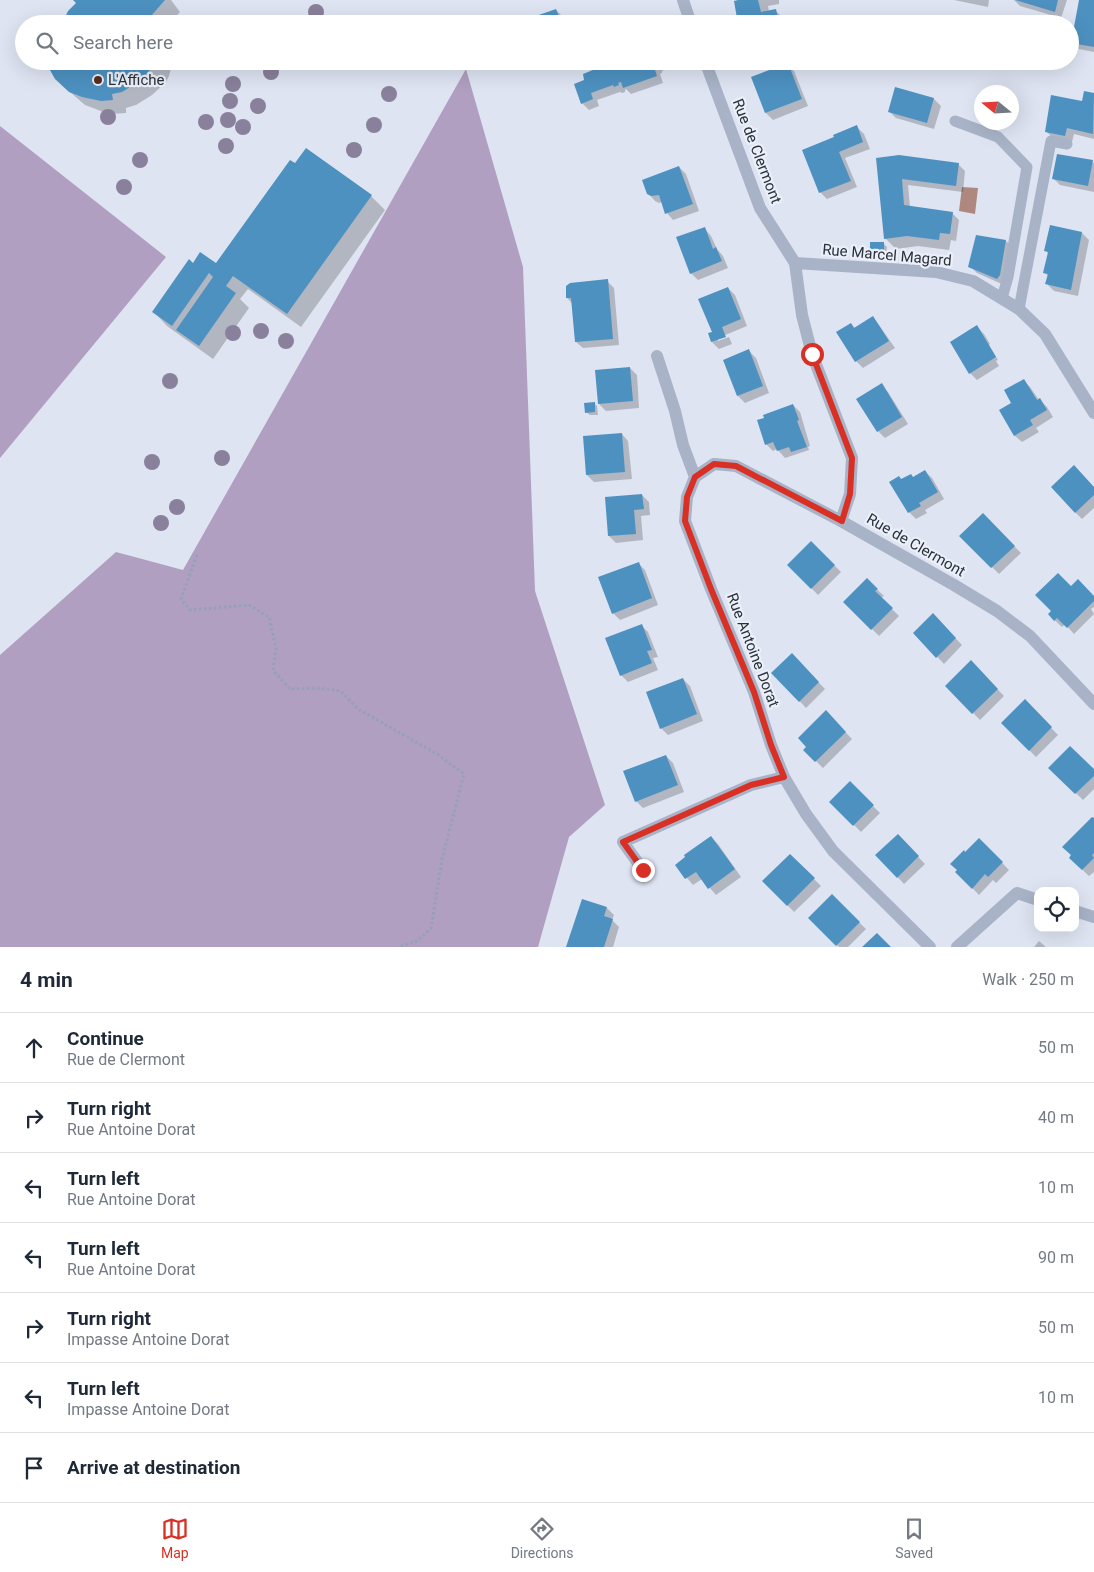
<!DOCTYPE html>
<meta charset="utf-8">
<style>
body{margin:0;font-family:Roboto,sans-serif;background:#f2f2f3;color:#1f2937}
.controls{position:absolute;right:15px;bottom:15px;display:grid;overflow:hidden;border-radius:10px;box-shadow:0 5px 20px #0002}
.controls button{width:45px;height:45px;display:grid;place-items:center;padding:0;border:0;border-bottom:1px solid #e0e1e3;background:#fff;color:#1f2937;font:25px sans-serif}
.compass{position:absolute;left:974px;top:85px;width:45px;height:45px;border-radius:50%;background:#fff;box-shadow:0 5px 20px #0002;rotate:288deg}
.stop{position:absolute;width:15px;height:15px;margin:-11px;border:4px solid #d93025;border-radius:50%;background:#fff}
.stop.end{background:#d93025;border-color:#fff;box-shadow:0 1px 5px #0008}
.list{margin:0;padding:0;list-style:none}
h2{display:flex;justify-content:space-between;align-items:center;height:65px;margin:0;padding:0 20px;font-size:21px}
h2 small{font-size:16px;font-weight:400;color:#747a83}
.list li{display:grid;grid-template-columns:32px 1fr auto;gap:15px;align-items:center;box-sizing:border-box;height:70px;padding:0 20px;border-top:1px solid #e0e1e3}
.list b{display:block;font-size:19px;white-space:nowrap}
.list p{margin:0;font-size:16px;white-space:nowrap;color:#747a83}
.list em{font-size:16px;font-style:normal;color:#747a83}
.icon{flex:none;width:28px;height:28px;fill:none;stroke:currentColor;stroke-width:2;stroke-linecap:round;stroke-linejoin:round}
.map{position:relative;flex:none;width:1094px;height:947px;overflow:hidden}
.search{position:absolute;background:#fff;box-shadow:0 5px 20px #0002;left:15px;right:15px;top:15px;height:55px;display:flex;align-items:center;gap:12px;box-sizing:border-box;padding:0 18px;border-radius:28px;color:#747a83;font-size:19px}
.sheet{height:555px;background:#fff}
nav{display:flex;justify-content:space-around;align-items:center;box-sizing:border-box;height:70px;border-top:1px solid #e0e1e3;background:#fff;font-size:14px;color:#747a83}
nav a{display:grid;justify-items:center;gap:2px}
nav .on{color:#d93025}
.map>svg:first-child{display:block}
</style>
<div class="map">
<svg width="1094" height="947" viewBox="0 0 1094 947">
<rect width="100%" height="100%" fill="#dee4f2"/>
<path fill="#b09fc0" d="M466 69 523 267 535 591 605 805 569 837 538 947H0V655L116 552 183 570Z
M0 126 166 257 0 458Z"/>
<path fill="#ae887e" d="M962 187 978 188 975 214 959 211Z"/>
<path fill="#0003" d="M75 0H171L180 12 170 24H64L78 3Z
M745 0H779V4L768 6 769 12 775 10 786 21V24H740Z
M954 0H989L988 7Z
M1014 0H1067L1061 18 1020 6Z
M1081 0 1094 1V52L1079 49 1072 42Z
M556 10 563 17 565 24H533Z
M588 19 593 24H575Z
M47 61H173L169 76 166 82 152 95 136 105 126 108V113L109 114 85 105 70 92Z
M658 61 665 70 662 71V73L660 74 663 83 631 94 626 89 625 90V92L622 93 620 92 597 100 599 106 589 110 582 103 575 85Z
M787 64 794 71 808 106 773 120 766 113 753 78Z
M896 89 934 99 941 106 934 129 896 118 889 111Z
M1085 92 1094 94V139L1074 134 1072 142 1053 138 1047 132 1083 102Z
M857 127 864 134 870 149 845 158 857 187 827 199 820 192 804 150Z
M878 159 958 164 965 171 963 192 908 185 910 207 952 213 959 220 956 241 951 240 949 250 918 246 896 249 885 238Z
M1092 162 1094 163V192L1060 185 1053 178Z
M679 167 686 174 699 211 673 220 667 213 662 202 659 203 655 201 648 193Z
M371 196 385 210 301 327 248 289 240 299 249 308 213 359 167 326 154 312 193 264 216 265Z
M705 229 711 236 717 249 723 256 728 268 698 280 691 273Z
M1082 233 1089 240 1078 296 1054 291 1047 284 1049 277 1045 273 1049 254 1046 251Z
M1006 241 1013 248 1004 285 977 273 970 266Z
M884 244 887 247 886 258 874 257 871 254Z
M607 281 614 288 619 345 583 348 576 342 573 304 567 298Z
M728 288 735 295 747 326 718 338V341L729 337 732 344 719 349 712 342 709 334 713 332Z
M873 318 879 325 895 348 863 368 856 361 851 324 855 328Z
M977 327 984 334 990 344 989 345 998 360 996 361 999 366 977 380 970 373Z
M749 351 756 358 769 393 745 403 738 396 725 360Z
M630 368 637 375 639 408 606 411 599 404Z
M1023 380 1030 387 1039 400H1040L1047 407 1053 417 1036 428 1039 432 1022 442 1015 436 1000 411 1012 404Z
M881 385 888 392 908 424 885 438 878 431 858 399Z
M594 403 597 406 598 415H590L586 412Z
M793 405 800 412 810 446 808 447 809 450 785 458 777 449 773 451 766 444Z
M622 434 628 441 632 479 594 482 587 475Z
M925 471 932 478 944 499 925 510 927 513 916 519 909 512 891 482 914 478Z
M1094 488V508L1082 519 1075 512Z
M642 495 649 502 650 515 641 516 643 540 616 543 609 536Z
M983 515 1021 553 999 574 961 536Z
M811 542 841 572 818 595 789 565Z
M638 563 645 570 658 605 620 620 613 613Z
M867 580 884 596 881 598 899 616 879 636 845 602Z
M1071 588 1094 598V607L1091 609 1094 614 1074 634 1065 624 1062 627 1049 615Z
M933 615 962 645 944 664 915 633Z
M641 625 648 632 658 657 653 658 658 670 628 682 621 675Z
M792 655 825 689 806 708 773 673Z
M971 662 1004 696 980 720 947 686Z
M683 679 690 686 703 721 668 735 661 728Z
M1025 701 1058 735 1036 757 1002 723Z
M826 712 852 739 823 768 805 750Z
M666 756 673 763 684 792 643 808 636 801Z
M1050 768 1094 771V789L1083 800Z
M850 783 880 813 861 832 831 802Z
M1094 820V872L1089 876 1070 858Z
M898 836 925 864 904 884 877 855Z
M711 837 718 844 741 877 716 895 702 879 693 885 676 865Z
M980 840 1009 870 996 883 993 880 979 895 957 872 966 854Z
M790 855 821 886 794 912 764 881Z
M832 896 866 929 848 947H839L810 918Z
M607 908 614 915 612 920 619 927 613 947H567Z
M1039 941 1046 947H1034Z"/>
<path fill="#4d91c1" d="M73 0H165L151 16 153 24H62L68 11 76 3Z
M738 0H758L761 12 776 9 779 24H738L734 1Z
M1015 0H1058L1055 12Z
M1079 0H1094V47L1071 43Z
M556 9 562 24H532L530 18Z
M45 61H156L152 68 138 82 122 92 112 94 113 100 101 101 82 97 69 92 55 79Z
M615 61H658L659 63 656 64V66L654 67 657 76 623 88 621 82 618 83 619 85 614 87 613 85 591 93 593 99 581 104 574 84 584 80 583 74Z
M788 63 802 99 765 113 751 77Z
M895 87 934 98 927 123 888 112Z
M1084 91 1094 93 1093 134 1067 128 1065 136 1045 132 1051 95 1082 101Z
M857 125 863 142 839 152 851 181 819 193 802 150 834 137 833 135Z
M306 148 372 195 287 314 233 276 226 286 236 293 199 346 176 330 213 277 209 273 172 326 152 312 189 259 193 263 200 252 216 263 290 160 295 163Z
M1057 154 1093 160 1088 186 1052 179Z
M899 155 959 163 956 186 902 179 904 205 953 212 950 234 940 233 939 240 907 236 884 239 876 158Z
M679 166 693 204 665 214 659 195 651 196 647 194 642 180Z
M1050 225 1082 232 1071 290 1045 284 1048 274 1043 273 1048 252 1044 251Z
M705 227 713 249 716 247 722 261 690 274 676 237Z
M976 235 1006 240 1000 275 997 279 968 267Z
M870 242H884V256L870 255Z
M608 279 613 339 575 342 571 298H566V286L570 283Z
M728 287 741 319 722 327 726 337 711 342 708 333 712 332 698 299Z
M873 316 889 341 855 362 836 332 851 323 854 328Z
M977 325 996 357 969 374 950 342Z
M749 349 763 386 737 396 723 360Z
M630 367 633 401 598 404 595 370Z
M1024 379 1037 400 1040 398 1047 410 1030 420 1033 425 1014 436 999 410 1011 403 1004 390Z
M882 383 902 417 877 432 856 399Z
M595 402V412L585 413 584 403Z
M793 404 799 420 797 421 807 447 791 452 789 447 777 451 773 442 765 445 757 420 764 418 763 415Z
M622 433 625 472 586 475 583 436Z
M1074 465 1094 487V495L1075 513 1051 487Z
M925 470 938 492 919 503 921 506 908 513 889 482 899 476 901 479 911 474 913 477Z
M642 494 644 509 634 510 636 534 608 536 605 497Z
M983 513 1015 546 991 568 959 536Z
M811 541 835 565 811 589 787 565Z
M639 562 652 598 612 614 598 577Z
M1058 573 1071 586 1078 579 1094 596V601L1067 628 1057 618 1054 621 1048 614 1051 611 1035 595Z
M867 578 878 589 875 591 893 608 871 630 843 602Z
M933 613 956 638 936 658 913 633Z
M642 624 652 650 647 651 652 663 620 676 605 638Z
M792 653 819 682 799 702 771 673Z
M971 660 998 689 972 714 945 686Z
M683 678 697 714 660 729 646 692Z
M1025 699 1052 727 1029 751 1001 723Z
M826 710 846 732 815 762 803 750 806 747 798 738Z
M1070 746 1094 769V776L1075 794 1048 768Z
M666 755 678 785 635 802 623 771Z
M850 781 874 805 853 826 829 802Z
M1092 817 1094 818V853L1092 855 1094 858 1082 870 1069 858 1071 855 1062 847Z
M898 834 919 856 897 878 875 855Z
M711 836 735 869 708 889 696 872 685 879 675 865 685 857 684 855Z
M979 838 1003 862 988 877 985 874 972 889 955 872 957 870 950 864 964 850 965 852Z
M790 854 815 878 787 906 762 881Z
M832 894 860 922 836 946 808 918Z
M582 899 607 907 604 916 613 919 604 947H566Z
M877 933 891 947H862Z"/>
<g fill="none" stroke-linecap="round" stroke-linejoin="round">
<path stroke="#95a2b5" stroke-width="3" stroke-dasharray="2.5 2.5" stroke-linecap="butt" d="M197 555 181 599 190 610 249 605 269 617 276 649 273 670 290 689 319 688 341 691 358 709 437 754 464 774 442 859 431 928 417 941 398 947"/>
<path stroke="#a8b3c7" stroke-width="11" d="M955 121 998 137 1027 167 1008 277 1002 298
M1019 309 1051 141 1067 144"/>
<path stroke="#a8b3c7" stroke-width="12" d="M683 0 691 24
M705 61 760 208 795 263 802 315 812 354 852 458 850 494 841 521 954 585 997 611 1030 636 1094 704
M795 263 936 272 973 281 1019 309 1045 334 1094 413
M657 356 675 411 683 445 695 477
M841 521 736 466 714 464 695 477 687 497 685 521 711 589 754 692 771 745 784 777 806 814 833 851 930 947
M643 870 623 842 751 785 784 777
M1075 911 1094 917
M957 947 1017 893 1038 900"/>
</g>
<g fill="#89809c">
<circle cx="316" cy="12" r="8"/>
<circle cx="271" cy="72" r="8"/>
<circle cx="233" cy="84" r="8"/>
<circle cx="389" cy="94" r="8"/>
<circle cx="230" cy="101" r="8"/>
<circle cx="258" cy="106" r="8"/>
<circle cx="108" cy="117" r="8"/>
<circle cx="228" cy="120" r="8"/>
<circle cx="206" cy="122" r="8"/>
<circle cx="374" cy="125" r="8"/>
<circle cx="243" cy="127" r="8"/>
<circle cx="226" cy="146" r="8"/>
<circle cx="354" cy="150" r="8"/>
<circle cx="140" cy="160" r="8"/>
<circle cx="124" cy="187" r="8"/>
<circle cx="261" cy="331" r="8"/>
<circle cx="233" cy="333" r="8"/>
<circle cx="286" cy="341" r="8"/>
<circle cx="170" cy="381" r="8"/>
<circle cx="222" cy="458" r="8"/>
<circle cx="152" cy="462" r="8"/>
<circle cx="177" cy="507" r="8"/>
<circle cx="161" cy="523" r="8"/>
</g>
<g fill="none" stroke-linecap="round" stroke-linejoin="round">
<path stroke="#d93025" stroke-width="6" d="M643 870 623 842 751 785 784 777 771 745 754 692 711 589 685 521 687 497 695 477 714 464 736 466 842 521 850 494 852 458 812 354"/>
</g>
<circle fill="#582e21" stroke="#ebeff9" stroke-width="2" cx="98" cy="80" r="5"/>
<g text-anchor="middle" stroke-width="4.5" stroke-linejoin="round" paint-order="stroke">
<g font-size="15" fill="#2a3138" stroke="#ebeff9" text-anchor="start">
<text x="108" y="85">L'Affiche</text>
</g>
<g font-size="15" fill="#2a3138" stroke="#ebeff9">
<text transform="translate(757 151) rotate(69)" y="5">Rue de Clermont</text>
<text transform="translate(887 255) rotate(5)" y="5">Rue Marcel Magard</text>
<text transform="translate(916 545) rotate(30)" y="5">Rue de Clermont</text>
<text transform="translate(753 650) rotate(69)" y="5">Rue Antoine Dorat</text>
</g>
</g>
</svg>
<div class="controls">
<button><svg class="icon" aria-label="locate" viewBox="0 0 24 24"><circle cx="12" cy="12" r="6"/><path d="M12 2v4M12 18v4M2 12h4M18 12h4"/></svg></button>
</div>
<svg class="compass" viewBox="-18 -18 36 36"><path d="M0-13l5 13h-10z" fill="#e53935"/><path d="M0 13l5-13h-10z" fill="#747a83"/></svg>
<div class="stop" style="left:812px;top:354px"></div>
<div class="stop end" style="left:643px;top:870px"></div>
<div class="search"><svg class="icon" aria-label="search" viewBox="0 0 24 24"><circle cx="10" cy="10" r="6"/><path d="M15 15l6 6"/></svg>Search here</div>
</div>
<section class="sheet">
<h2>4 min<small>Walk · 250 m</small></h2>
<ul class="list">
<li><svg class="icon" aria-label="ahead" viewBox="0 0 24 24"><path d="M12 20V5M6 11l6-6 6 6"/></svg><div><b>Continue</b><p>Rue de Clermont</p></div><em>50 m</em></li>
<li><svg class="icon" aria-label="right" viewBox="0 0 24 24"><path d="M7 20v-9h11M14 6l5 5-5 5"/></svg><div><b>Turn right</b><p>Rue Antoine Dorat</p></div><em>40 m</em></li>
<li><svg class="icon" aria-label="left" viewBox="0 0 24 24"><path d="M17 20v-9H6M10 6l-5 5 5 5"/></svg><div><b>Turn left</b><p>Rue Antoine Dorat</p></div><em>10 m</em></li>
<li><svg class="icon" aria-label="left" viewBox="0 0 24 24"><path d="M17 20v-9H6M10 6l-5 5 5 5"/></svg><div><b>Turn left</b><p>Rue Antoine Dorat</p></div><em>90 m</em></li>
<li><svg class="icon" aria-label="right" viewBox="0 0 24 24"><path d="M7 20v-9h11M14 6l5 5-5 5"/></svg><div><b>Turn right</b><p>Impasse Antoine Dorat</p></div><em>50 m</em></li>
<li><svg class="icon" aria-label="left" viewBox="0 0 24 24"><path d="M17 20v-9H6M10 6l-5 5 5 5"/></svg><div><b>Turn left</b><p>Impasse Antoine Dorat</p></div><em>10 m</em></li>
<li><svg class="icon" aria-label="arrive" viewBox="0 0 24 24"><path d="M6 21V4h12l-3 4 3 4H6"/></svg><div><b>Arrive at destination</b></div></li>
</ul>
</section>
<nav>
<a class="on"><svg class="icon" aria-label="map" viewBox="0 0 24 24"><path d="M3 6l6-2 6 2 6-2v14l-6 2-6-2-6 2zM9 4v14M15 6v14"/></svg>Map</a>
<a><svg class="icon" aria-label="directions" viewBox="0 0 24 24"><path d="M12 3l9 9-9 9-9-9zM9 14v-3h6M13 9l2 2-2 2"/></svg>Directions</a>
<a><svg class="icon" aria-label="saved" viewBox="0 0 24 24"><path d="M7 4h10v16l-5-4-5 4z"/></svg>Saved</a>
</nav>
